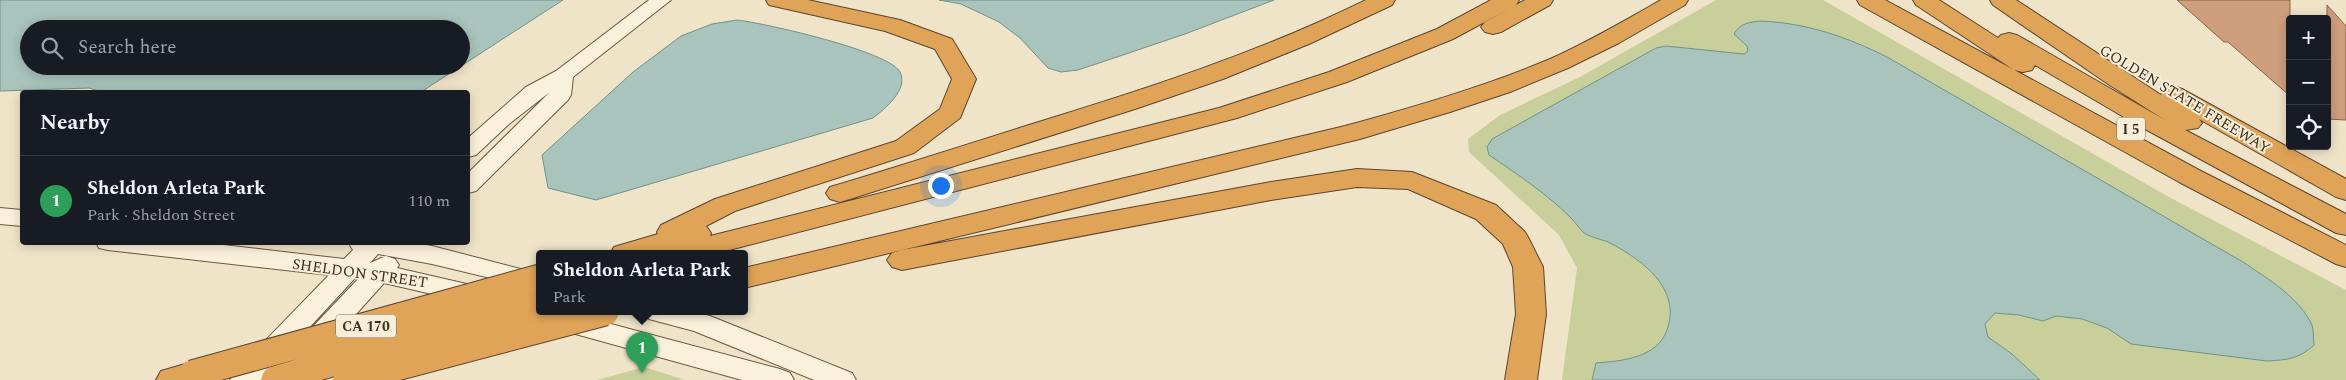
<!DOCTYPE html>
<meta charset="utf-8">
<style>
body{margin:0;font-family:Spectral,serif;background:#242831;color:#f1f3f6}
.controls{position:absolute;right:15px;top:15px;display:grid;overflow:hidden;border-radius:5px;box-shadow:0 2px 12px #0003}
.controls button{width:45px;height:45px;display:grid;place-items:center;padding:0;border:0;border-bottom:1px solid #363941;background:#171b24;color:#f1f3f6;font:25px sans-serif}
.you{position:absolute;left:940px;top:185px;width:18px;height:18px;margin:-12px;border:4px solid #fff;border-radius:50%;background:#1a73e8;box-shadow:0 0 0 8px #1a73e833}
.badge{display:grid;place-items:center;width:32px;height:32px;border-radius:50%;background:#0b8043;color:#fff;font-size:16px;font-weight:700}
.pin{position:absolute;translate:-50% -41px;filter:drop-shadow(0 1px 2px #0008)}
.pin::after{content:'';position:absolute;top:26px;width:18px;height:15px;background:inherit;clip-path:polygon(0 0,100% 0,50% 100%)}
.popup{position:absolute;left:536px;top:250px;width:212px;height:65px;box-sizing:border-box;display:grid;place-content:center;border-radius:5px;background:#171b24;filter:drop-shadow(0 1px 4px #0005);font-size:16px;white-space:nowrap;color:#9ea1a6}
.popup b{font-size:19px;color:#f1f3f6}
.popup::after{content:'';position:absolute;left:50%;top:100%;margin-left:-10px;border:10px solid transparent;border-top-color:#171b24}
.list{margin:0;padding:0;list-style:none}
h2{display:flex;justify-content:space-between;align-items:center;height:65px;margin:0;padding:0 20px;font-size:21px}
h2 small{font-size:16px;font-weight:400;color:#9ea1a6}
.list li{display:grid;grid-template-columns:32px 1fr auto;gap:15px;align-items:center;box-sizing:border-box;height:90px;padding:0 20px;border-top:1px solid #363941}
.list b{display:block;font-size:19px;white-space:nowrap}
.list p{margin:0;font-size:16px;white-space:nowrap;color:#9ea1a6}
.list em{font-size:16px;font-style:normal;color:#9ea1a6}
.icon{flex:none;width:28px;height:28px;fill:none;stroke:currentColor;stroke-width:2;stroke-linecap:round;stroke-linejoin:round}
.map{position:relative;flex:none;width:2346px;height:380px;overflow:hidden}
.search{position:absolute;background:#171b24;box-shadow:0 2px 12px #0003;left:20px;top:20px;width:450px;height:55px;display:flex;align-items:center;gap:12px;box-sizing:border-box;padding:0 18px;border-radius:28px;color:#9ea1a6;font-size:19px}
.panel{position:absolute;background:#171b24;box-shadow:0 2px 12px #0003;left:20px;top:90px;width:450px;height:155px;border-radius:5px}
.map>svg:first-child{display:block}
</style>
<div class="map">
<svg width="2346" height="380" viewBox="0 0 2346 380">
<rect width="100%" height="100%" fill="#f0e4c8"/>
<path fill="#c9cf9b" d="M1716 0H1823L2169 197 2346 290V380H1562L1577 268 1559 235 1469 152 1468 139 1500 115 1580 77Z
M644 367 685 380H597Z"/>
<path fill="#a9c4bc" stroke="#6f938a" d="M0 0H563L461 66V29H29V66H461L421 92H102L89 88 0 91Z
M939 0H1274L1185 34 1108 60 1078 70 1061 72 1048 68 1020 38 999 22 961 4Z
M737 20C764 23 889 51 900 72 909 89 885 109 873 118L596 200 548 188 542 155 633 72 681 36 712 24Z
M1761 21C1807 23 1847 37 1887 57L2243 262C2268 279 2299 297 2312 325 2314 331 2313 339 2314 345 2299 359 2287 360 2267 361L2131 344 2107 328 2082 319 2056 316 2043 321 2019 315 1995 313 1985 324 1988 337 2012 354 2040 380H1592L1596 363C1622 361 1657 358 1667 330 1682 288 1641 259 1608 242 1600 239 1589 237 1583 232 1579 228 1575 222 1571 218 1547 194 1517 174 1489 155L1487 147 1492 139 1656 48 1666 46 1744 54 1748 51 1747 46 1734 34C1740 23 1750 22 1761 21Z"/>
<path fill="#cf9f7d" stroke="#8d5f41" d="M2177 0H2290V96L2228 42H2224Z
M2327 5 2346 26V120L2327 119Z"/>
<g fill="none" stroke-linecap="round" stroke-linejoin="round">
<g stroke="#6f573f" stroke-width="2">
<path id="secondary" d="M649 0H671L573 77 571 95 568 100 476 191 468 193V173L550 92 509 124 476 155 468 157V138L526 87 556 71Z
M0 208 22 210V226L0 224Z
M96 242H197L344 259 353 250 348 242H408L432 246 540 274V290L432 264 378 254 370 263 386 256 395 259 399 265 397 268 484 288 493 290 497 297 493 304 484 306 384 283 324 350 314 353 304 350 300 343 304 336 358 279 355 278 261 380H230L234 373 329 275 108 250 99 248Z
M556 312H566L780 369 790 373 794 380H742L561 330 552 327 548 320 552 313Z
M645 312H695L710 316 852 373 856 380H814L694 331 649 319Z"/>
</g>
<g stroke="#5b4430" stroke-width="2">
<path id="highway" d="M766 0H808L900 20 952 39 976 79 960 118 914 153 735 211 706 226 711 233 710 236 1219 108 1329 72 1437 29 1491 0H1519L1516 5 1453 39 1347 82 1237 118 714 254H664L665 252 658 254H610L614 247 658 234 657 232 661 225 715 199 896 141 940 109 952 79 935 49 885 31 769 5Z
M1366 0H1395L1392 5 1309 44 1223 79 1135 109 850 199 840 202 830 199 826 193 830 187C897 167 963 146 1029 125 1144 90 1258 53 1366 0Z
M1525 0H1553L1550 5 1501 32 1493 34 1485 32 1481 27 1485 22Z
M1661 0H1688L1685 5 1619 43 1568 68 1510 92 1450 112 1360 139 902 250 1271 182 1357 169 1412 172 1496 205 1525 232 1529 239 1543 267 1546 314 1537 380H1505L1516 314 1513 267 1503 244 1476 219 1408 189 1357 187 1271 200 902 270 892 267 887 260 892 253 902 250 744 288V268L1345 126C1414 107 1484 87 1550 59 1588 42 1624 21 1661 0Z
M1857 0H1885L2199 170 2346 245V267L2336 264 2179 182 1860 5Z
M1913 0H1939L1998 38 2001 35 2009 33 2017 35 2165 120 2108 84 1993 5 1990 0H2016L2161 95 2164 89 2173 86 2182 89 2346 179V200L2336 197 2199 119 2202 123 2198 128 2185 130 2346 214V235L2336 233 2134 123 2035 65 2032 70 2023 72 2014 70 1916 5Z
M192 362 203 365 208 374 205 380H156L161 371Z"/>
</g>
<use href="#secondary" fill="#faf1dc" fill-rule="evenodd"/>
<use href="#highway" fill="#e0a458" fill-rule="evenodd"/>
<g stroke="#5b4430" stroke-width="29" stroke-linecap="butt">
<path id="highway-bridge" d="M192 374 540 278
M275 380 351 357 540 306
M347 380 605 312"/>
</g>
<use href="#highway-bridge" stroke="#e0a458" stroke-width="27"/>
</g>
<g text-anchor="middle" stroke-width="4" stroke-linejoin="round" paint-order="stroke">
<g fill="#f7eed8" stroke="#756857" stroke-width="1">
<rect x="2117" y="117.5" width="28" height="23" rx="4"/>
<rect x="336" y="314.5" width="60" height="23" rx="4"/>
</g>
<g font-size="14" font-weight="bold" fill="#3d2e20">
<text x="2131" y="134">I 5</text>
<text x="366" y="331">CA 170</text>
</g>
<g font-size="15" fill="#3d2e20" stroke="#f7eed8">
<text transform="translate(2185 99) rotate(31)" y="5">GOLDEN STATE FREEWAY</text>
<text transform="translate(360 273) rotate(8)" y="5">SHELDON STREET</text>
</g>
</g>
</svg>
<div class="controls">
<button>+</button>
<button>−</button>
<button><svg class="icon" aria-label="locate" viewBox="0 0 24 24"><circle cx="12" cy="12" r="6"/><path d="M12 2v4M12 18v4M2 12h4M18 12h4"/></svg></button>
</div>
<div class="you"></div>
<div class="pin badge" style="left:642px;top:373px;background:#2e9e5b">1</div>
<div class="popup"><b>Sheldon Arleta Park</b>Park</div>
<div class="search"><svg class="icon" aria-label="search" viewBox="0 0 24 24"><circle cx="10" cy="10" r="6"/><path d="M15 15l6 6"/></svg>Search here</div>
<section class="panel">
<h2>Nearby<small></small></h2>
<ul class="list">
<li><span class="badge" style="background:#2e9e5b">1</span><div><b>Sheldon Arleta Park</b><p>Park · Sheldon Street</p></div><em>110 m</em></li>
</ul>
</section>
</div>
